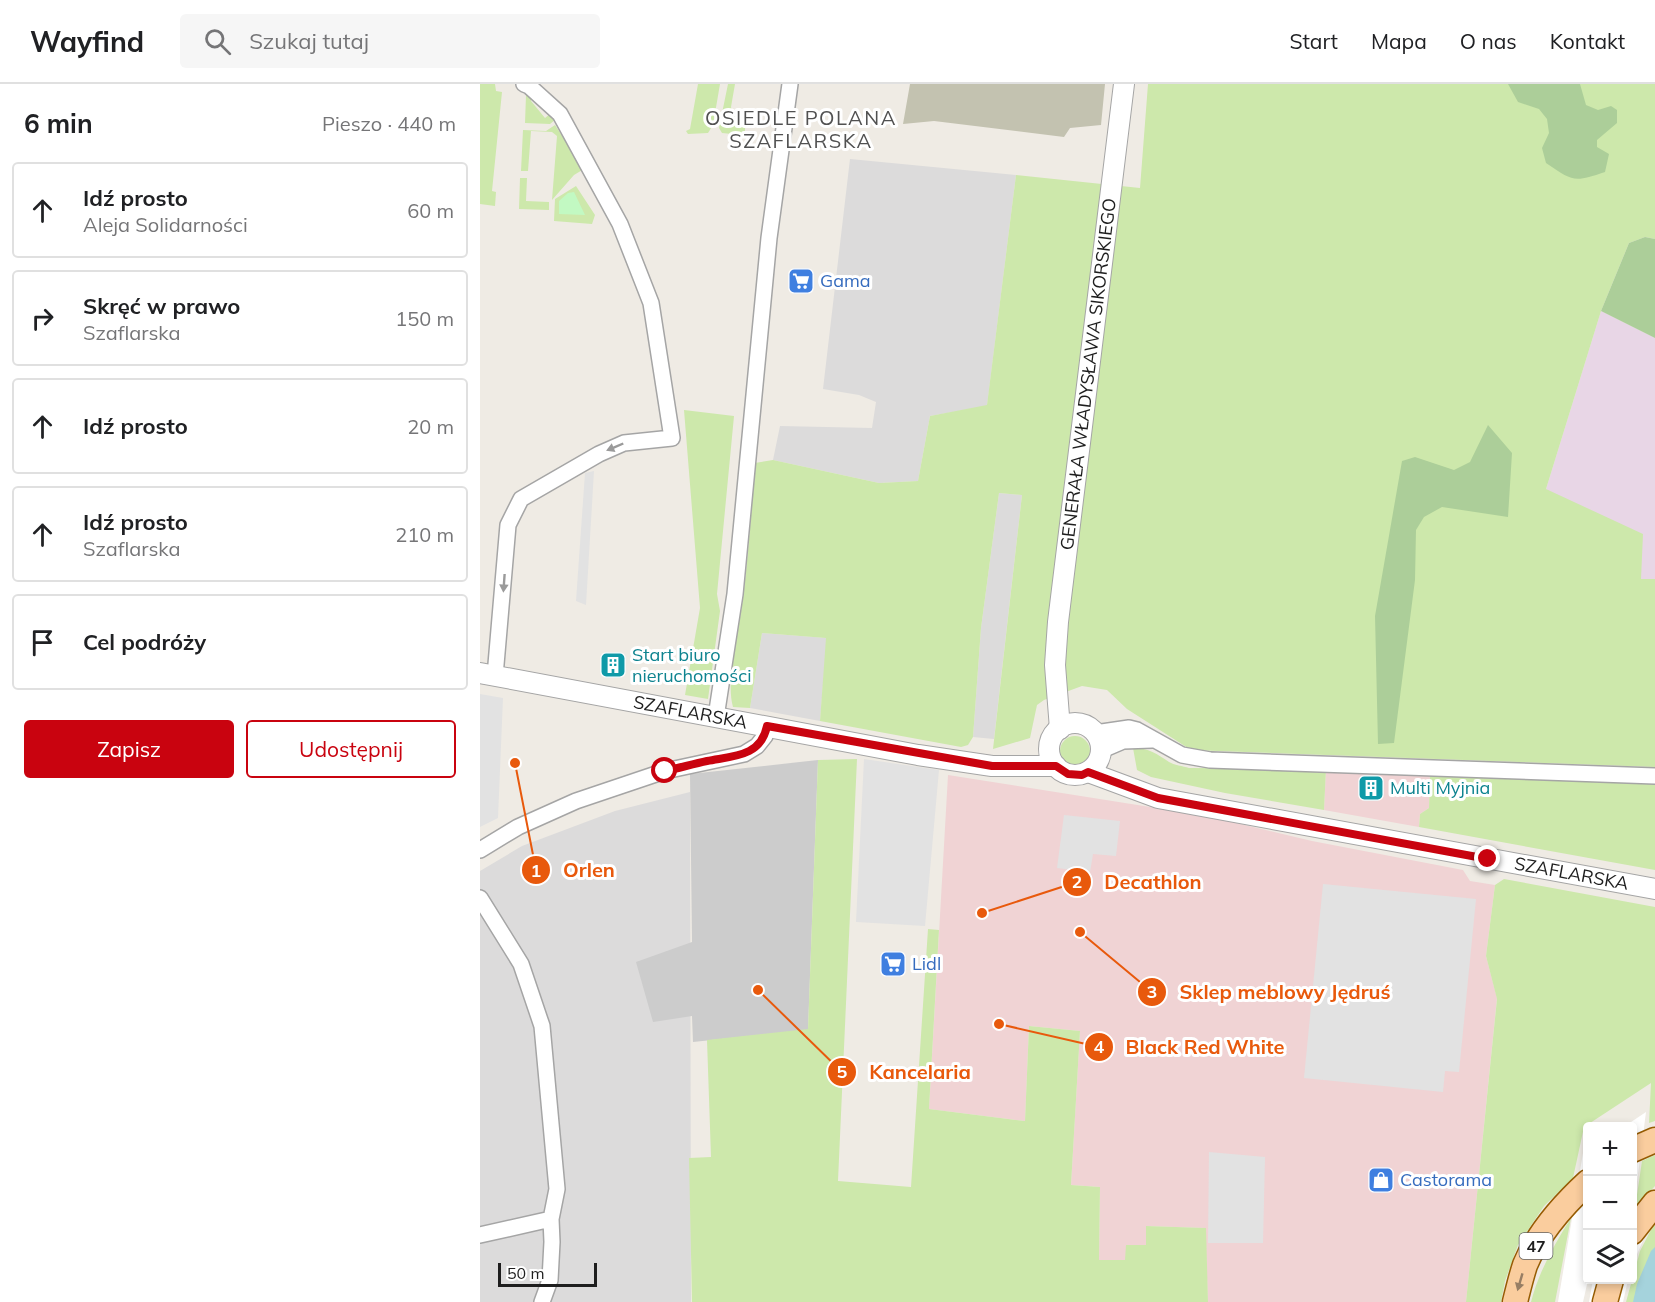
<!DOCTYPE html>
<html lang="pl">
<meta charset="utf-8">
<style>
body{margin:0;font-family:Mulish,sans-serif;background:#f6f6f6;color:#202124}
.controls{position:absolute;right:18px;bottom:18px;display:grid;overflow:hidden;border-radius:6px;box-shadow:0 3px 9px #0003}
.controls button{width:54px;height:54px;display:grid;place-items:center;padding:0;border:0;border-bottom:2px solid #e0e0e0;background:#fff;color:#202124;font:30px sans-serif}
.scale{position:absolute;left:18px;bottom:15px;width:99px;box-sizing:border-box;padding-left:6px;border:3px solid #1e1e1e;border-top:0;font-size:16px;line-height:21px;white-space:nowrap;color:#1e1e1e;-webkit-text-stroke:4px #fff;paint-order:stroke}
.stop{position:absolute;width:18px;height:18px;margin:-14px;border:4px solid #c9030f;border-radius:50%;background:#fff}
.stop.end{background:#c9030f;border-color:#fff;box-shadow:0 2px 6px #0008}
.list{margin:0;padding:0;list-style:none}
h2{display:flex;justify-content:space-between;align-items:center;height:78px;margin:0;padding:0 24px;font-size:26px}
h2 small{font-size:20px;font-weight:400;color:#757577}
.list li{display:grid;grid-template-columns:39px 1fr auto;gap:18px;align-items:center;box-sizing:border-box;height:96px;margin:0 12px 12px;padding:0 12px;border:2px solid #e0e0e0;border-radius:6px}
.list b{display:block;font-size:22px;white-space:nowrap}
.list p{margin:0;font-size:20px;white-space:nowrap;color:#757577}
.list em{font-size:20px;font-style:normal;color:#757577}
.actions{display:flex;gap:12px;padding:18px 24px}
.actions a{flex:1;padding:14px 0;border:2px solid #c9030f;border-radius:6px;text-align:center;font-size:21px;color:#c9030f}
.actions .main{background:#c9030f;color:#fff}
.icon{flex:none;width:33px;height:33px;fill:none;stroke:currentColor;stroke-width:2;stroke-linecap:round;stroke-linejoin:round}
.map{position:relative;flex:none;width:1175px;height:1218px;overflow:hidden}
header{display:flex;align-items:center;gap:36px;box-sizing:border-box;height:84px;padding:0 30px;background:#fff;border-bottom:2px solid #e0e0e0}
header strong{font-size:28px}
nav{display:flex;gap:33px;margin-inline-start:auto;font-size:21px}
.search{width:420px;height:54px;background:#f6f6f6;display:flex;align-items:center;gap:15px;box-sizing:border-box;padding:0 21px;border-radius:6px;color:#757577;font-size:22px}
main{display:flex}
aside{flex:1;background:#fff}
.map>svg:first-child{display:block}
</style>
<header>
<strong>Wayfind</strong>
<div class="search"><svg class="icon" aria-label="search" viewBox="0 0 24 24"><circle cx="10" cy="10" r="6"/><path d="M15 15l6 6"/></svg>Szukaj tutaj</div>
<nav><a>Start</a><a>Mapa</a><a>O nas</a><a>Kontakt</a></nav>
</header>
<main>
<aside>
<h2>6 min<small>Pieszo · 440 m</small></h2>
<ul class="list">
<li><svg class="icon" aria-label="ahead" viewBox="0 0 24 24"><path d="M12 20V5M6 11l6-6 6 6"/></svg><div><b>Idź prosto</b><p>Aleja Solidarności</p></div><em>60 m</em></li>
<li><svg class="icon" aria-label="right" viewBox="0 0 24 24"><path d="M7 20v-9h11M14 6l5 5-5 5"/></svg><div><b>Skręć w prawo</b><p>Szaflarska</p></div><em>150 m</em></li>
<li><svg class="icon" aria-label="ahead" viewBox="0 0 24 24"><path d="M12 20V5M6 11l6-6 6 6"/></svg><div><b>Idź prosto</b></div><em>20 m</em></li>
<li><svg class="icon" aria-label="ahead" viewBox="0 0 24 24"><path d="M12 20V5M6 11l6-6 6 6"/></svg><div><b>Idź prosto</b><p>Szaflarska</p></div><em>210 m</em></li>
<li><svg class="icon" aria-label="arrive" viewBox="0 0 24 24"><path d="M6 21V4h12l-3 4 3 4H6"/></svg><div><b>Cel podróży</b></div></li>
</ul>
<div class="actions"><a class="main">Zapisz</a><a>Udostępnij</a></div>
</aside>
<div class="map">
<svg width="1175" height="1218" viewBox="0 0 1175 1218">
<rect width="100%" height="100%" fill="#efebe4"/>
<path fill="#dcdbdb" d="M370 75 536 91 507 322 450 332 438 397 399 399 293 376 300 342 392 344 396 318 379 311 343 305Z
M519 409 542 411 514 655 493 653 501 544Z
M282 549 347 554 340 637 270 624Z
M210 708 211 1218H0V787L42 762 135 727Z"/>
<path fill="#f0d3d4" d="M846 685 950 690 949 724 940 730 939 743 844 726Z
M468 691 727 732 832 757 983 786 990 797 1015 801 1006 872 1017 914 986 1218H728L725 1144 666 1142V1161L645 1176 619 1177 620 1103 591 1101 600 947 549 942 545 1037 449 1025Z"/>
<path fill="#e8d6e6" d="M1121 227 1175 254V495H1160L1066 405Z"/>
<path fill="#ccc" d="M338 676 328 946 213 958 212 932 173 938 156 878 212 858 210 690Z"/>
<path fill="#c3c2b0" d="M430 0H625L621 41 590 44 584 53 454 37 423 40Z"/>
<path fill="#cde8ab" d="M0 0H15L16 7 22 8 12 107 16 108 15 122 0 120Z
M218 0H240L233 41 228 49 208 50 206 47 210 45Z
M248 0H255L251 23 253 30 265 36V48L262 51 242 49 239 44Z
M668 0H1175V155L1165 153 1149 159 1121 227 1066 405 1163 450 1161 495H1175V683L711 666 647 625 627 606 602 602 564 616 557 621 550 654 513 665 542 411 519 409 501 544 493 653 488 661 481 663 340 637 346 554 282 549 270 624 253 623C245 596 260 542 263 513 269 469 271 424 275 379L293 376 399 399 438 397 450 332 507 321 536 91 660 104Z
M49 9H51V17L65 34 71 29 76 35 70 40 45 39 46 11Z
M75 41 104 85 94 91 72 116 77 52 72 48 51 47 48 87H41L43 46 66 47Z
M40 94H47L46 117 69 118V126L39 125Z
M96 102 115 131 112 140 74 137 75 115Z
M204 326 254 332 237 510 240 527 228 615 205 611 220 524Z
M580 667a15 15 0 1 1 30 0a15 15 0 1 1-30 0Z
M653 664C669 664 677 670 689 678 694 681 703 682 709 684L846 685 844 726 745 709 671 693 657 686Z
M377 675 358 1097 431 1103 448 845 459 846 449 1025 545 1037 549 942 600 947 591 1101 620 1103 619 1176H645L646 1161H666V1142L726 1144 728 1218H212L209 1074 231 1073 227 956 328 945 338 676Z
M950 690 1175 700V786L939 743 940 730 949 724Z
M1024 795 1175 823V1037L1169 1039 1171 999 1104 1043 1093 1094 1064 1122 1038 1161 1025 1197 1021 1218H986L1017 915 1006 872 1015 801Z
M1175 1071V1102L1155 1124 1162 1077Z
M1091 1134 1075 1218H1051C1059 1187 1074 1161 1091 1134Z
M1175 1138V1218H1146L1160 1167Z"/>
<path fill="#acce99" d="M1028 0H1100L1106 21 1118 26 1131 22 1137 26V39L1117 56V63L1129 70 1125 88C1093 99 1093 97 1066 79L1062 64 1069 49 1067 35 1059 25 1038 18Z
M1165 153 1175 155V254L1121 227 1149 159Z
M1008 341 1032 369 1028 433 962 423 944 433 936 446 935 496 914 659 898 660 895 532 922 377 935 373 974 386 990 378Z"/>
<path fill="#c2f9c2" d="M94 108 105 131 79 130V117L88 109Z"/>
<path fill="#e2e2e2" d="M114 387 106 521 96 517 105 389Z
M0 610 23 614 18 734 0 743Z
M384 675 459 686 445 842 376 838Z
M584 731 640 737 636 772 613 770 610 788 577 784Z
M843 800 996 815 979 988 965 987 963 1008 824 994Z
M729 1068 785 1073 783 1159H728Z"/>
<path fill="#a5d3dc" d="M1175 1163V1218H1153L1157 1200 1171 1167Z"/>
<path fill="#fff" d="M1166 1028 1153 1129 1170 1141 1153 1179 1152 1042H1145Z
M1107 1065 1108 1196 1103 1218H1078L1103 1069Z
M1113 1196H1148L1143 1218H1109Z"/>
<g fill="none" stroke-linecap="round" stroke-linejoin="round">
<g stroke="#a5a5a5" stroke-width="18">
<path id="minor" d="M15 592 28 441 41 415 119 370 144 359 192 354 171 219 140 140 80 30 49 2 44 0
M236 633 255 510 289 154 310 0
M615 649 649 644 657 646 702 671 730 676 1175 692
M622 666 643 657 672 656
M0 766 38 743 96 717 185 687 264 670 277 662 285 652 287 642
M0 814 41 880 62 942 77 1105 71 1135 72 1158 70 1196 62 1218
M0 1151 71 1135"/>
</g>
<g stroke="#a5a5a5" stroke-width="22">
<g id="tertiary">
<path id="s1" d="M0 589 438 671 512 682H576"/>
<circle cx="595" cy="665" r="26"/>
<path id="s2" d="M580 645 575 581 578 538 644 0"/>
<path id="s3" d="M608 688 678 714 1175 805"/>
</g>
</g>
<g stroke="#965c02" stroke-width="27">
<path id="primary" d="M1152 1066 1175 1056
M1152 1148 1175 1119
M1035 1218C1038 1206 1041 1193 1045 1181 1058 1149 1083 1121 1108 1098
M1125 1218 1131 1196"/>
</g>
<use href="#minor" stroke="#fff" stroke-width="15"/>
<use href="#tertiary" stroke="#fff" stroke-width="20"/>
<use href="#primary" stroke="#facd9e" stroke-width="24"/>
</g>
<defs><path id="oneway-solid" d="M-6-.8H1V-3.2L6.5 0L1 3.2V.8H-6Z" transform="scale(1.5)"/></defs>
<g fill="#9a9a9a">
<use href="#oneway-solid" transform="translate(135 363) rotate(157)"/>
<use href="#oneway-solid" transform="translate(24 499) rotate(94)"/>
</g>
<use fill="#977e64" href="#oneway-solid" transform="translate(1040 1198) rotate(106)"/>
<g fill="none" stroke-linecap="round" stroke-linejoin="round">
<path stroke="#c9030f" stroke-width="8" d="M185 687C199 684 213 680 227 677 252 672 281 673 287 642L512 682H576L588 690 602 691 608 688 678 714 1008 775"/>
</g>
<defs>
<g id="supermarket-square" transform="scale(1.35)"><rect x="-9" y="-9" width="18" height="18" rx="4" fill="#3f7fe0" stroke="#fff"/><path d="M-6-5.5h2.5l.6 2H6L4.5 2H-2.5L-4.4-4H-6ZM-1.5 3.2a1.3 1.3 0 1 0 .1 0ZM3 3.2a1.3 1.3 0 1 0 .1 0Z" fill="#fff"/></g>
<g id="building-square" transform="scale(1.35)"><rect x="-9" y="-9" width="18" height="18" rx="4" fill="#0f9aa8" stroke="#fff"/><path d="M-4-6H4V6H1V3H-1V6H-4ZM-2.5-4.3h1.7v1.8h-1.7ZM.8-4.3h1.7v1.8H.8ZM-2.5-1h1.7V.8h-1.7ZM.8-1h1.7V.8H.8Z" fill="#fff"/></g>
<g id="shop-square" transform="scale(1.35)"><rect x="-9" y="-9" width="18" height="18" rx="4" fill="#3f7fe0" stroke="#fff"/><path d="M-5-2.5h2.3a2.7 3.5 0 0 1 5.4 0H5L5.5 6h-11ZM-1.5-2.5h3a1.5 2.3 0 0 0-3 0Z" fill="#fff"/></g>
</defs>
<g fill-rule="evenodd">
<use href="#supermarket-square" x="321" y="197"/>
<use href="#building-square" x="133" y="581"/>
<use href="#building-square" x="891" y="704"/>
<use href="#supermarket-square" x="413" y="880"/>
<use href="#shop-square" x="901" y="1096"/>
</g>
<g text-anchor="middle" stroke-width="6" stroke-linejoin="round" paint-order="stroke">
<rect fill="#fff" stroke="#626262" stroke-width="1.5" x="1039.5" y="1149" width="33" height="26" rx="4.5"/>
<g font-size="16" font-weight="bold" fill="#1e1e1e">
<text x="1056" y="1168">47</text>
</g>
<g font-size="18" fill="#366cbe" stroke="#fff" text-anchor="start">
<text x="340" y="203">Gama</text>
<text x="432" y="886">Lidl</text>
<text x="920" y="1102">Castorama</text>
</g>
<g font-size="18" fill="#1e1e1e" stroke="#fff">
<text dy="6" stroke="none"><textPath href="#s2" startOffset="357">GENERAŁA WŁADYSŁAWA SIKORSKIEGO</textPath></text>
<text dy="6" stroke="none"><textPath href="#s1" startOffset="214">SZAFLARSKA</textPath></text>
<text dy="6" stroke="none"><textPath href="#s3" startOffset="495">SZAFLARSKA</textPath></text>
</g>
<g font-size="18" fill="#0d838f" stroke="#fff" text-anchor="start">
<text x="152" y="577">Start biuro<tspan x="152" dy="21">nieruchomości</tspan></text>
<text x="910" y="710">Multi Myjnia</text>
</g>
<g font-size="20" letter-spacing="1.5" fill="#515151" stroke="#fff">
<text x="321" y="41">OSIEDLE POLANA<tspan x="321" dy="23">SZAFLARSKA</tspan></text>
</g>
</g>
<path fill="none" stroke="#e8590c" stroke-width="2" d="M35 679L56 786M502 829L597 798M600 848L672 908M519 940L619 963M278 906L362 988"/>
<g fill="#e8590c" stroke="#fff" stroke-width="2">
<circle cx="35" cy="679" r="6"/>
<circle cx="502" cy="829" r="6"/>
<circle cx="600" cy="848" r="6"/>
<circle cx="519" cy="940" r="6"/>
<circle cx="278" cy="906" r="6"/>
<circle cx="56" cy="786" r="15"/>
<circle cx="597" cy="798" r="15"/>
<circle cx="672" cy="908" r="15"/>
<circle cx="619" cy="963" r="15"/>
<circle cx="362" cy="988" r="15"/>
</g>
<g font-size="18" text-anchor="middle" font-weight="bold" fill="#fff">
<text x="56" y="793">1</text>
<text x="597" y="804">2</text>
<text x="672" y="914">3</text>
<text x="619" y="969">4</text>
<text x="362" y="994">5</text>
</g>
<g font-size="20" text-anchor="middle" font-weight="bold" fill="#e8590c" stroke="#fff" stroke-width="6" stroke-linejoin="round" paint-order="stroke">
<text x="109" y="793">Orlen</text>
<text x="673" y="805">Decathlon</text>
<text x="805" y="915">Sklep meblowy Jędruś</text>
<text x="725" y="970">Black Red White</text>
<text x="440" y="995">Kancelaria</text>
</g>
</svg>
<div class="controls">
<button>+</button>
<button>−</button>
<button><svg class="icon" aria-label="layers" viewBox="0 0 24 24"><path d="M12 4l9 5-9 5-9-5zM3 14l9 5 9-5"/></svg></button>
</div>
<div class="scale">50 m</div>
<div class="stop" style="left:185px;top:687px"></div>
<div class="stop end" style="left:1008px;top:775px"></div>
</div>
</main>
